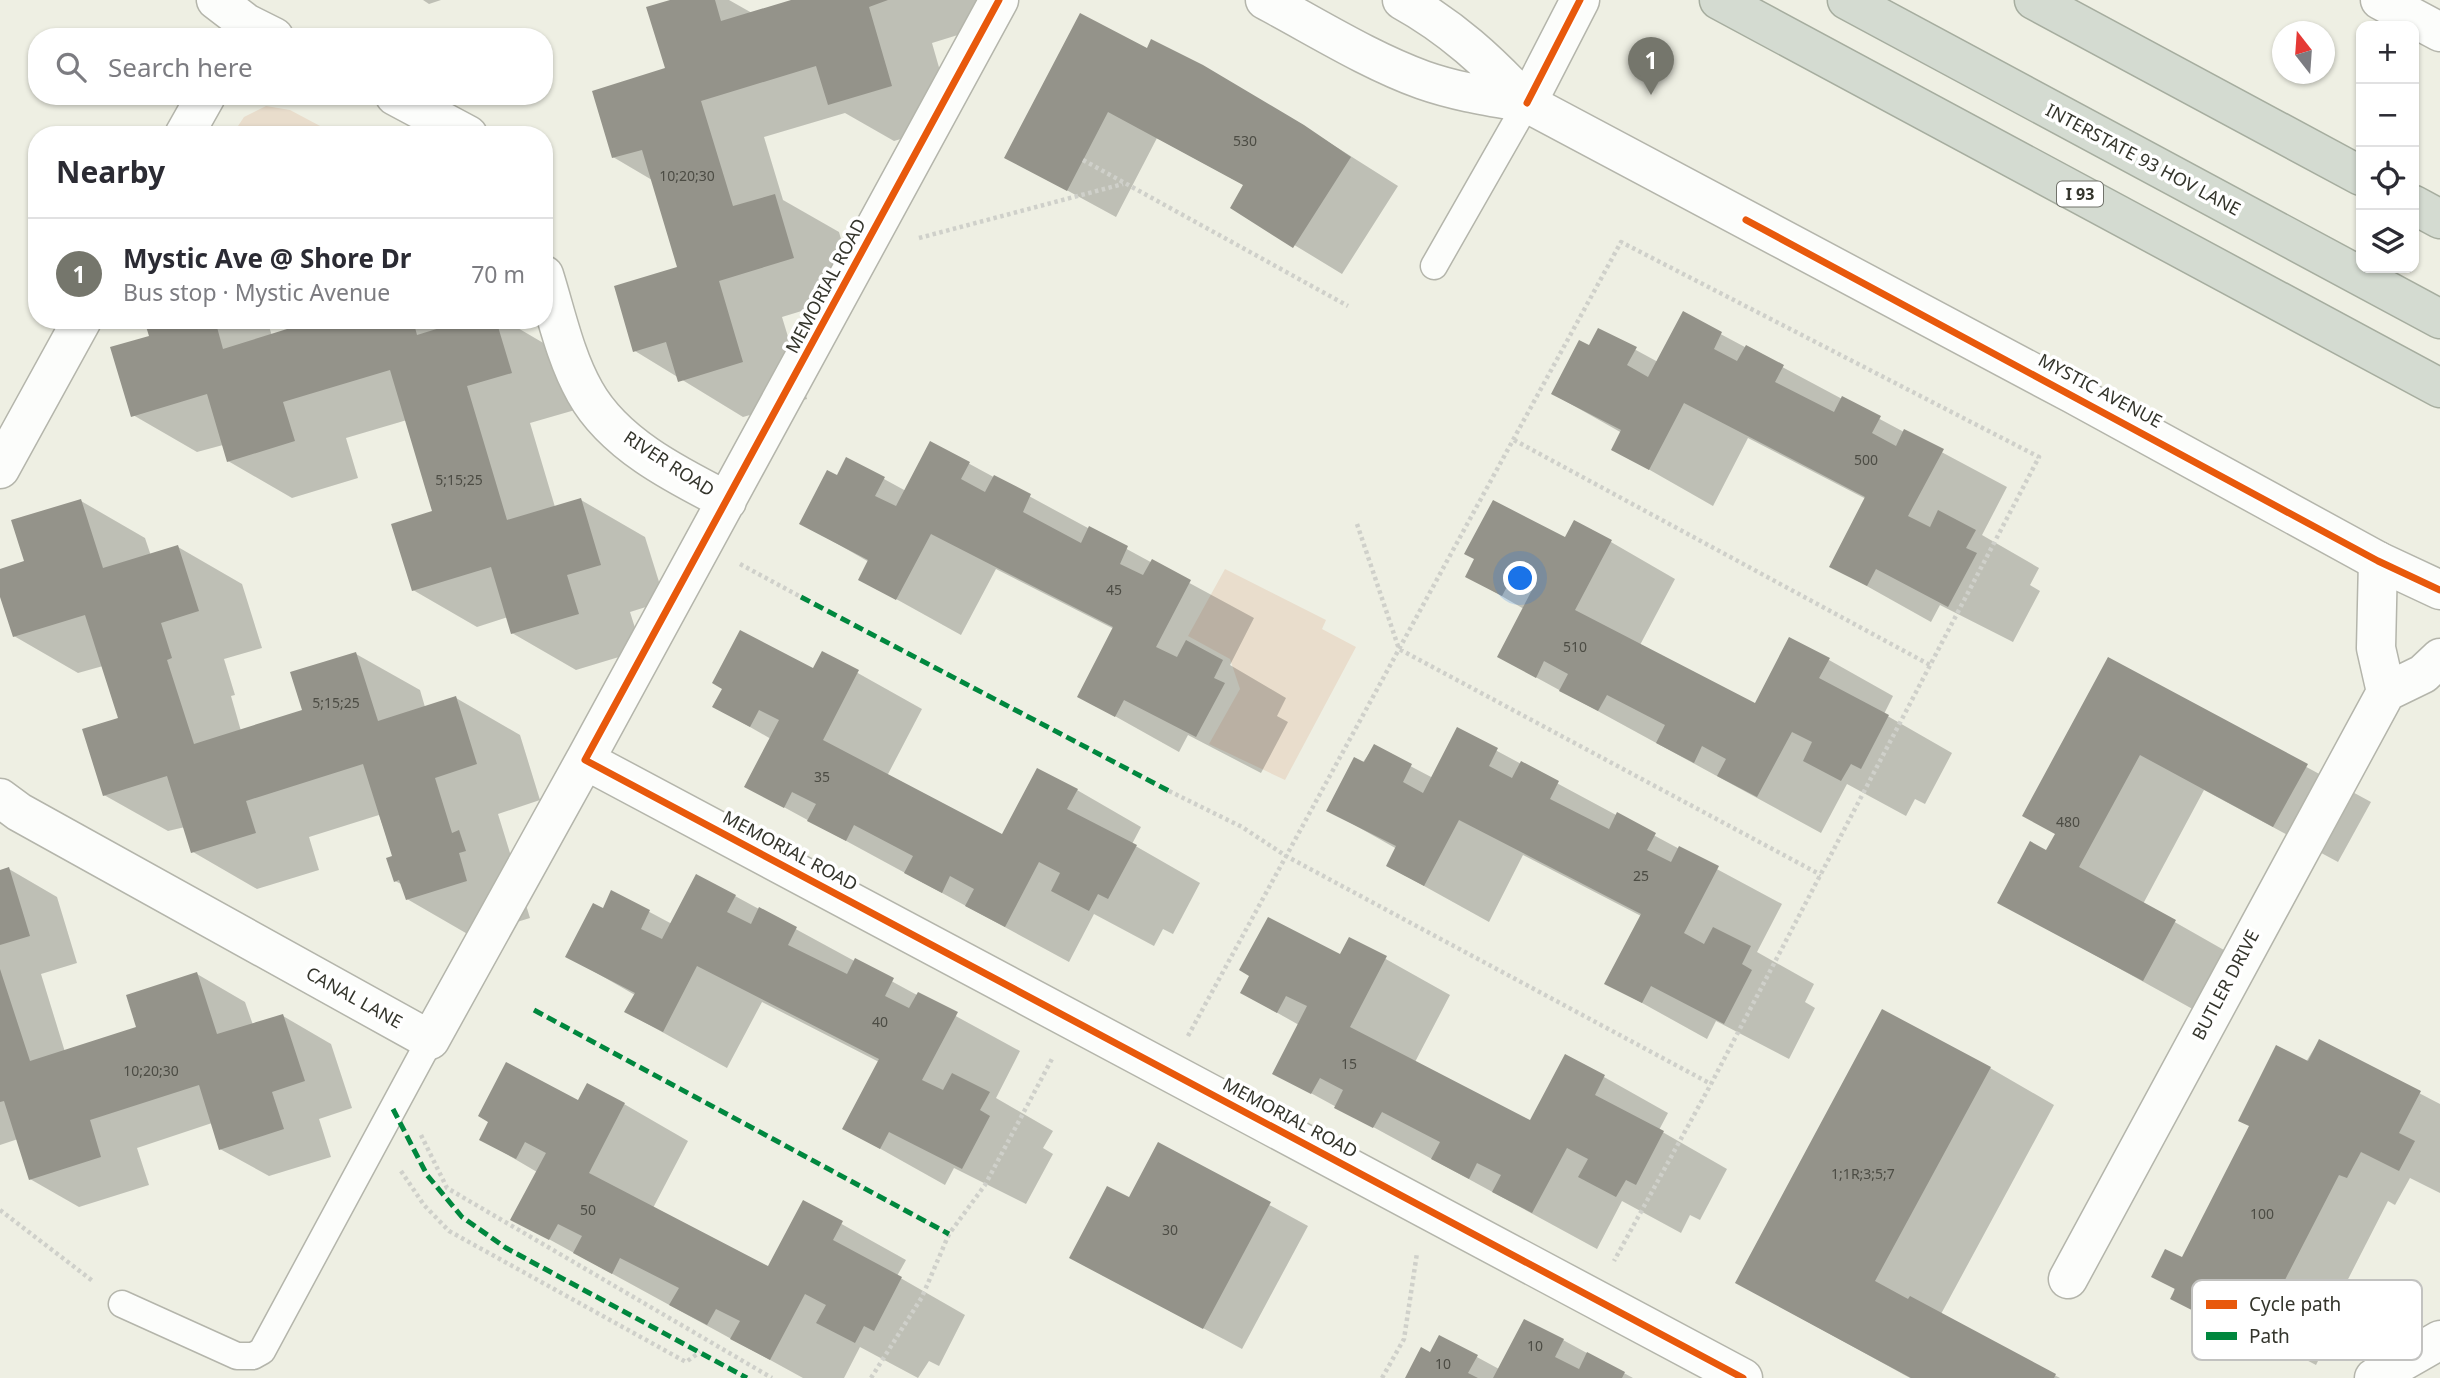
<!DOCTYPE html>
<meta charset="utf-8">
<style>
body{margin:0;font-family:"Noto Sans",sans-serif;background:#f7f7f7;color:#2b2b33}
.controls{position:absolute;right:21px;top:21px;display:grid;overflow:hidden;border-radius:14px;box-shadow:0 2px 5px #0004}
.controls button{width:63px;height:63px;display:grid;place-items:center;padding:0;border:0;border-bottom:2px solid #e1e1e2;background:#fff;color:#2b2b33;font:35px sans-serif}
.compass{position:absolute;left:2272px;top:21px;width:63px;height:63px;border-radius:50%;background:#fff;box-shadow:0 2px 5px #0004;rotate:343deg}
.you{position:absolute;left:1521px;top:579px;width:24px;height:24px;margin:-18px;border:5px solid #fff;border-radius:50%;background:#1a73e8;box-shadow:0 0 0 10px #1a73e833}
.badge{display:grid;place-items:center;width:46px;height:46px;border-radius:50%;background:#75766c;color:#fff;font-size:23px;font-weight:700}
.pin{position:absolute;translate:-50% -58px;filter:drop-shadow(0 2px 4px #0008)}
.pin::after{content:'';position:absolute;top:37px;width:24px;height:21px;background:inherit;clip-path:polygon(0 0,100% 0,50% 100%)}
.list{margin:0;padding:0;list-style:none}
h2{display:flex;justify-content:space-between;align-items:center;height:91px;margin:0;padding:0 28px;font-size:30px}
h2 small{font-size:23px;font-weight:400;color:#7c7c81}
.list li{display:grid;grid-template-columns:46px 1fr auto;gap:21px;align-items:center;box-sizing:border-box;height:112px;padding:0 28px;border-top:2px solid #e1e1e2}
.list b{display:block;font-size:26px;white-space:nowrap}
.list p{margin:0;font-size:23px;white-space:nowrap;color:#7c7c81}
.list em{font-size:23px;font-style:normal;color:#7c7c81}
.icon{flex:none;width:38px;height:38px;fill:none;stroke:currentColor;stroke-width:2;stroke-linecap:round;stroke-linejoin:round}
.map{position:relative;flex:none;width:2440px;height:1378px;overflow:hidden}
.search{position:absolute;background:#fff;box-shadow:0 2px 5px #0004;left:28px;top:28px;width:525px;height:77px;display:flex;align-items:center;gap:18px;box-sizing:border-box;padding:0 24px;border-radius:28px;color:#7c7c81;font-size:26px}
.panel{position:absolute;background:#fff;box-shadow:0 2px 5px #0004;left:28px;top:126px;width:525px;height:203px;border-radius:28px}
.map>svg:first-child{display:block}
</style>
<div class="map">
<svg width="2440" height="1378" viewBox="0 0 2440 1378">
<rect width="100%" height="100%" fill="#eeefe3"/>
<path fill="#e9ddcc" d="M266 106 290 110 337 135H232L244 117Z
M1225 569 1326 620 1322 629 1356 647 1285 780 1209 744 1240 689 1230 659 1188 636Z"/>
<path fill="#0003" d="M423 0H441L429 4Z
M676 0H729L752 13 797 0H997L1003 21 932 43 955 123 894 141 845 113 764 137 783 200 839 232 857 294 782 317 807 399 743 417 635 351 679 268 652 180 613 157 667 69Z
M1147 51 1303 126 1398 186 1342 274 1232 207 1244 185 1157 138 1116 217 1006 157Z
M1683 314 2007 487 1982 535 2039 568 2030 585 2040 591 2013 642 1940 605 1931 622 1831 566 1866 499 1748 438 1713 506 1613 449 1622 433 1553 394 1590 348 1599 330 1658 362Z
M146 320H262L268 323 272 336 322 320H504L557 351 575 410 530 423 555 507 581 500 645 537 665 601 630 612 642 650 576 670 512 633 508 617 477 627 413 590 434 513 407 420 346 438 358 478 292 498 228 461 223 445 197 452 133 415 151 337Z
M931 443 1254 618 1230 665 1286 698 1277 716 1288 722 1261 773 1188 735 1179 752 1079 696 1114 629 996 569 961 635 860 579 869 562 801 523 838 477 884 479 906 491Z
M81 501 145 538 151 556 178 547 242 584 262 648 224 659 235 695 231 696 241 731 304 711 356 654 420 690 425 707 456 698 520 735 540 800 498 814 530 918 471 936 407 899 403 885 395 881 394 857 379 815 309 837 319 870 257 889 193 852 185 827 168 831 104 795 120 719 103 666 78 673 14 636 0 591V570L26 562Z
M1566 540 1611 542 1675 579 1640 645 1755 706 1829 660 1893 696 1884 714 1952 753 1925 804 1915 799 1906 816 1847 784 1821 833 1499 657 1524 609 1467 576Z
M822 653 922 709 887 776 1003 836 1077 790 1141 827 1132 844 1200 883 1173 934 1163 929 1154 946 1094 914 1069 962 747 787 771 739 715 707 813 670Z
M2109 660 2371 802 2338 862 2204 790 2143 904 2238 958 2207 1017 1999 902 2047 853 2057 835Z
M1458 730 1782 904 1757 952 1814 984 1805 1002 1815 1008 1789 1059 1716 1021 1707 1039 1606 983 1641 916 1523 855 1489 922 1388 866 1397 849 1328 810 1374 747 1433 778Z
M9 869 57 897 77 963 41 974 65 1052 138 1028 197 974 245 1002 253 1025 283 1016 331 1044 352 1108 319 1119 331 1157 269 1176 220 1149 212 1123 137 1148 149 1185 79 1207 30 1179 18 1139 0 1145V872Z
M612 892 672 924 735 896 1020 1051 996 1098 1053 1131 1043 1148 1053 1154 1026 1204 954 1168 945 1185 845 1129 879 1062 762 1002 727 1068 626 1012 635 995 567 956 603 910Z
M1350 939 1450 995 1415 1062 1531 1123 1604 1077 1668 1113 1659 1130 1727 1169 1700 1220 1690 1215 1681 1233 1622 1201 1597 1249 1274 1073 1299 1025 1242 993 1341 957Z
M2319 1041 2440 1104V1193L2410 1178 2395 1205 2388 1201 2320 1334 2329 1339 2316 1365 2291 1352 2287 1361 2172 1298 2182 1260Z
M1990 1068 2054 1105 1941 1314 2060 1378H1910L1737 1283Z
M579 1103 624 1104 688 1141 653 1208 769 1269 804 1203 906 1260 897 1276 965 1315 939 1366 929 1361 918 1378 860 1347 844 1378H803L512 1219 537 1172 481 1139Z
M1159 1145 1308 1226 1242 1349 1071 1257 1130 1200Z
M1440 1337 1499 1369 1563 1340 1633 1378H1407L1431 1354Z"/>
<path fill="#94938a" d="M670 0H715L721 21 791 0H888L869 7 892 86 828 105 816 66 701 101 733 206 775 194 794 258 719 281 743 362 678 382 666 342 633 352 614 286 677 267 642 150 612 158 592 91 665 68 646 7Z
M1080 13 1147 48 1151 39 1203 65 1304 125 1351 157 1293 248 1230 208 1243 185 1108 112 1067 191 1004 158Z
M1683 311 1722 332 1714 349 1737 361 1746 345 1784 365 1775 382 1834 412 1842 396 1881 416 1872 433 1896 446 1904 429 1944 449 1908 516 1930 527 1938 510 1976 530 1966 548 1977 553 1948 607 1876 569 1867 586 1829 567 1865 497 1684 403 1649 470 1611 450 1621 430 1551 394 1579 340 1589 345 1598 328 1637 347 1627 365 1648 377Z
M144 320H215L223 349 316 320H413L417 335 466 320H496L512 373 467 386 507 520 581 498 601 565 567 575 579 614 511 634 491 567 412 591 391 524 432 511 390 370 283 402 295 441 227 462 207 394 131 417 110 347 149 336Z
M930 441 970 462 961 479 985 492 994 475 1031 494 1023 512 1081 543 1089 526 1128 546 1120 564 1143 575 1152 559 1191 580 1156 647 1177 657 1186 640 1223 660 1214 678 1225 683 1196 737 1124 700 1115 717 1077 697 1113 627 931 534 896 600 858 580 868 560 799 524 827 470 837 475 846 457 885 477 875 496 896 506Z
M81 499 103 568 178 545 199 611 161 623 172 658 167 660 194 744 302 710 290 672 356 652 378 721 456 696 477 764 435 778 452 833 459 830 466 851 459 853 467 881 406 900 399 880 394 882 386 858 392 856 363 764 246 801 256 833 191 853 167 776 103 796 82 729 118 718 85 615 13 637 0 597V569L24 561 11 520Z
M1493 500 1565 537 1574 520 1612 540 1575 610 1755 703 1789 637 1830 658 1819 678 1889 715 1861 769 1851 764 1841 781 1803 761 1812 742 1792 732 1757 797 1717 776 1726 759 1702 746 1694 763 1656 743 1665 725 1607 695 1598 711 1559 691 1568 674 1544 661 1536 678 1497 657 1532 590 1511 579 1502 596 1465 577 1474 559 1464 554Z
M740 630 813 668 822 651 859 670 823 740 1002 834 1037 768 1078 789 1067 809 1137 845 1108 899 1098 894 1089 911 1051 891 1060 873 1039 862 1005 927 965 906 974 889 950 876 942 893 904 873 913 856 854 825 846 841 807 821 816 804 792 792 784 808 744 787 779 720 759 710 750 727 712 707 722 689 712 683Z
M2108 657 2308 764 2273 827 2140 755 2079 867 2176 920 2143 981 1997 903 2030 841 2046 850 2055 834 2022 816Z
M1457 727 1498 748 1489 766 1512 778 1521 761 1559 781 1550 799 1609 829 1617 812 1656 833 1647 850 1671 862 1679 846 1719 866 1684 933 1704 944 1713 927 1751 946 1742 964 1752 970 1724 1024 1651 986 1642 1003 1604 984 1641 914 1459 820 1424 886 1386 866 1396 846 1326 811 1354 757 1364 762 1374 744 1412 764 1403 782 1423 793Z
M9 867 30 936 0 945V870Z
M696 874 736 895 727 912 751 924 759 907 797 927 788 945 847 974 855 958 894 978 885 996 909 1008 918 992 958 1012 922 1080 943 1090 952 1073 990 1092 980 1110 990 1116 962 1169 889 1132 880 1149 842 1129 879 1059 697 966 663 1032 624 1012 635 993 565 957 593 903 603 908 611 890 650 910 641 929 662 939Z
M1268 917 1340 954 1349 937 1387 956 1350 1027 1530 1120 1565 1054 1605 1075 1595 1095 1664 1131 1636 1185 1626 1180 1616 1197 1578 1177 1588 1159 1567 1148 1532 1213 1492 1192 1501 1175 1477 1163 1469 1179 1431 1159 1440 1142 1382 1112 1373 1128 1334 1108 1343 1090 1320 1078 1311 1094 1272 1074 1307 1006 1286 996 1277 1013 1240 993 1249 976 1239 970Z
M0 969 30 1061 136 1027 126 995 197 972 217 1034 283 1014 305 1081 272 1092 284 1129 219 1150 199 1085 90 1120 101 1157 29 1180 4 1101 0 1102Z
M1882 1009 1991 1067 1875 1281 1908 1299 1910 1296 2056 1374 2054 1378H1911L1735 1283Z
M2319 1039 2421 1091 2399 1133 2415 1141 2399 1171 2361 1152 2347 1178 2339 1175 2272 1305 2282 1310 2267 1339 2243 1326 2239 1334 2170 1299 2175 1289 2151 1277 2165 1249 2182 1257 2249 1126 2238 1121 2276 1045 2308 1061Z
M506 1062 578 1100 587 1083 625 1103 589 1173 768 1266 803 1200 843 1221 833 1240 902 1277 874 1331 864 1326 855 1343 816 1323 826 1305 805 1294 770 1360 730 1339 740 1321 716 1309 707 1325 669 1305 679 1288 620 1258 612 1274 573 1253 582 1236 558 1224 549 1240 510 1220 546 1153 525 1142 516 1159 479 1140 488 1122 478 1116Z
M1158 1142 1271 1202 1203 1329 1069 1258 1107 1186 1129 1197Z
M1524 1319 1564 1339 1555 1357 1579 1369 1587 1352 1625 1372 1622 1378H1493Z
M1439 1335 1478 1355 1468 1373 1478 1378H1405L1421 1347 1430 1352Z"/>
<g fill="none" stroke-linecap="round" stroke-linejoin="round">
<g stroke="#b4b5ab" stroke-width="29">
<path id="service" d="M1434 266 1527 103
M122 1304 237 1356H253L262 1351 430 1040"/>
</g>
<g stroke="#b4b5ab" stroke-width="41">
<path id="minor" d="M216 0 246 23 274 37
M999 0 585 760 1743 1378
M2380 0 2440 32
M395 96 468 135
M184 135 206 96
M544 275C556 313 565 357 585 392 614 444 676 475 727 501
M0 469 82 320
M2378 561 2376 648 2386 692
M0 798 19 812 430 1040 585 760
M2068 1279 2386 692 2423 674 2440 658"/>
</g>
<g stroke="#b4b5ab" stroke-width="41">
<path id="tertiary" d="M1527 103 1580 0
M2374 1378 2440 1340"/>
</g>
<g stroke="#b4b5ab" stroke-width="41">
<path id="secondary" d="M1265 0C1316 27 1368 60 1423 80 1457 92 1492 97 1527 103
M1402 0C1451 27 1489 62 1527 103L2073 394 2378 561 2440 590"/>
</g>
<g stroke="#a6ad9f" stroke-width="41">
<path id="motorway" d="M1719 0 2440 388
M1847 0 2440 319
M2034 0 2361 176
M2414 205 2440 219"/>
</g>
<path stroke="#cfd0ca" stroke-width="4.5" stroke-dasharray="3.5 3.5" stroke-linecap="butt" d="M1083 160 1348 306
M919 238 1123 184
M1514 440 1930 665
M1357 524 1399 649 1821 875
M740 564 801 597
M1169 791 1242 827 1286 856 1711 1084
M1188 1036 1621 242 2039 457 1711 1084 1614 1261
M421 1135 447 1188 772 1378
M401 1171 424 1205 449 1231 686 1362 700 1352
M0 1210 94 1282
M871 1378 922 1297 949 1234 985 1185 1053 1057
M1382 1378 1404 1339 1417 1253"/>
<use href="#service" stroke="#fcfdfb" stroke-width="26"/>
<use href="#minor" stroke="#fcfdfb" stroke-width="38"/>
<use href="#tertiary" stroke="#fcfdfb" stroke-width="38"/>
<use href="#secondary" stroke="#fcfdfb" stroke-width="38"/>
<use href="#motorway" stroke="#d4dbd1" stroke-width="38"/>
<path stroke="#00873e" stroke-width="5" stroke-dasharray="10 5" stroke-linecap="butt" d="M801 597 1169 791
M534 1010 949 1234
M393 1109 427 1175 462 1217 506 1248 747 1378"/>
<g stroke="#fff" stroke-width="11">
<path id="cycleway" d="M999 0 585 760 1743 1378
M1527 103 1580 0
M1746 220 2378 561 2440 590"/>
</g>
<use href="#cycleway" stroke="#e8590c" stroke-width="7"/>
</g>
<g text-anchor="middle" stroke-width="7" stroke-linejoin="round" paint-order="stroke">
<g font-size="14" fill="#4c4c44">
<text x="1245" y="146">530</text>
<text x="687" y="181">10;20;30</text>
<text x="1866" y="465">500</text>
<text x="459" y="485">5;15;25</text>
<text x="1114" y="595">45</text>
<text x="1575" y="652">510</text>
<text x="336" y="708">5;15;25</text>
<text x="822" y="782">35</text>
<text x="2068" y="827">480</text>
<text x="1641" y="881">25</text>
<text x="880" y="1027">40</text>
<text x="1349" y="1069">15</text>
<text x="151" y="1076">10;20;30</text>
<text x="1863" y="1179">1;1R;3;5;7</text>
<text x="588" y="1215">50</text>
<text x="2262" y="1219">100</text>
<text x="1170" y="1235">30</text>
<text x="1535" y="1351">10</text>
<text x="1443" y="1369">10</text>
</g>
<rect fill="#fff" stroke="#71726b" stroke-width="2" x="2057" y="181.5" width="46" height="25" rx="5"/>
<g font-size="16" font-weight="bold" fill="#34352c">
<text x="2080" y="200">I 93</text>
</g>
<g font-size="18" fill="#34352c" stroke="#fff">
<text transform="translate(2143 160) rotate(28)" y="6">INTERSTATE 93 HOV LANE</text>
<text transform="translate(826 286) rotate(-62)" y="6">MEMORIAL ROAD</text>
<text transform="translate(2100 391) rotate(28)" y="6">MYSTIC AVENUE</text>
<text transform="translate(669 464) rotate(33)" y="6">RIVER ROAD</text>
<text transform="translate(790 851) rotate(28)" y="6">MEMORIAL ROAD</text>
<text transform="translate(2226 985) rotate(-62)" y="6">BUTLER DRIVE</text>
<text transform="translate(354 998) rotate(29)" y="6">CANAL LANE</text>
<text transform="translate(1290 1118) rotate(28)" y="6">MEMORIAL ROAD</text>
</g>
</g>
<rect x="2192" y="1280" width="230" height="80" rx="10" fill="#fff" stroke="#c2c2c0" stroke-width="2"/>
<rect x="2206" y="1300" width="31" height="9" fill="#e8590c"/>
<rect x="2206" y="1332" width="31" height="8" fill="#00873e"/>
<g font-size="19" fill="#34352c">
<text x="2249" y="1311">Cycle path</text>
<text x="2249" y="1343">Path</text>
</g>
</svg>
<div class="controls">
<button>+</button>
<button>−</button>
<button><svg class="icon" aria-label="locate" viewBox="0 0 24 24"><circle cx="12" cy="12" r="6"/><path d="M12 2v4M12 18v4M2 12h4M18 12h4"/></svg></button>
<button><svg class="icon" aria-label="layers" viewBox="0 0 24 24"><path d="M12 4l9 5-9 5-9-5zM3 14l9 5 9-5"/></svg></button>
</div>
<svg class="compass" viewBox="-18 -18 36 36"><path d="M0-13l5 13h-10z" fill="#e53935"/><path d="M0 13l5-13h-10z" fill="#7c7c81"/></svg>
<div class="you"></div>
<div class="pin badge" style="left:1651px;top:95px">1</div>
<div class="search"><svg class="icon" aria-label="search" viewBox="0 0 24 24"><circle cx="10" cy="10" r="6"/><path d="M15 15l6 6"/></svg>Search here</div>
<section class="panel">
<h2>Nearby<small></small></h2>
<ul class="list">
<li><span class="badge">1</span><div><b>Mystic Ave @ Shore Dr</b><p>Bus stop · Mystic Avenue</p></div><em>70 m</em></li>
</ul>
</section>
</div>
